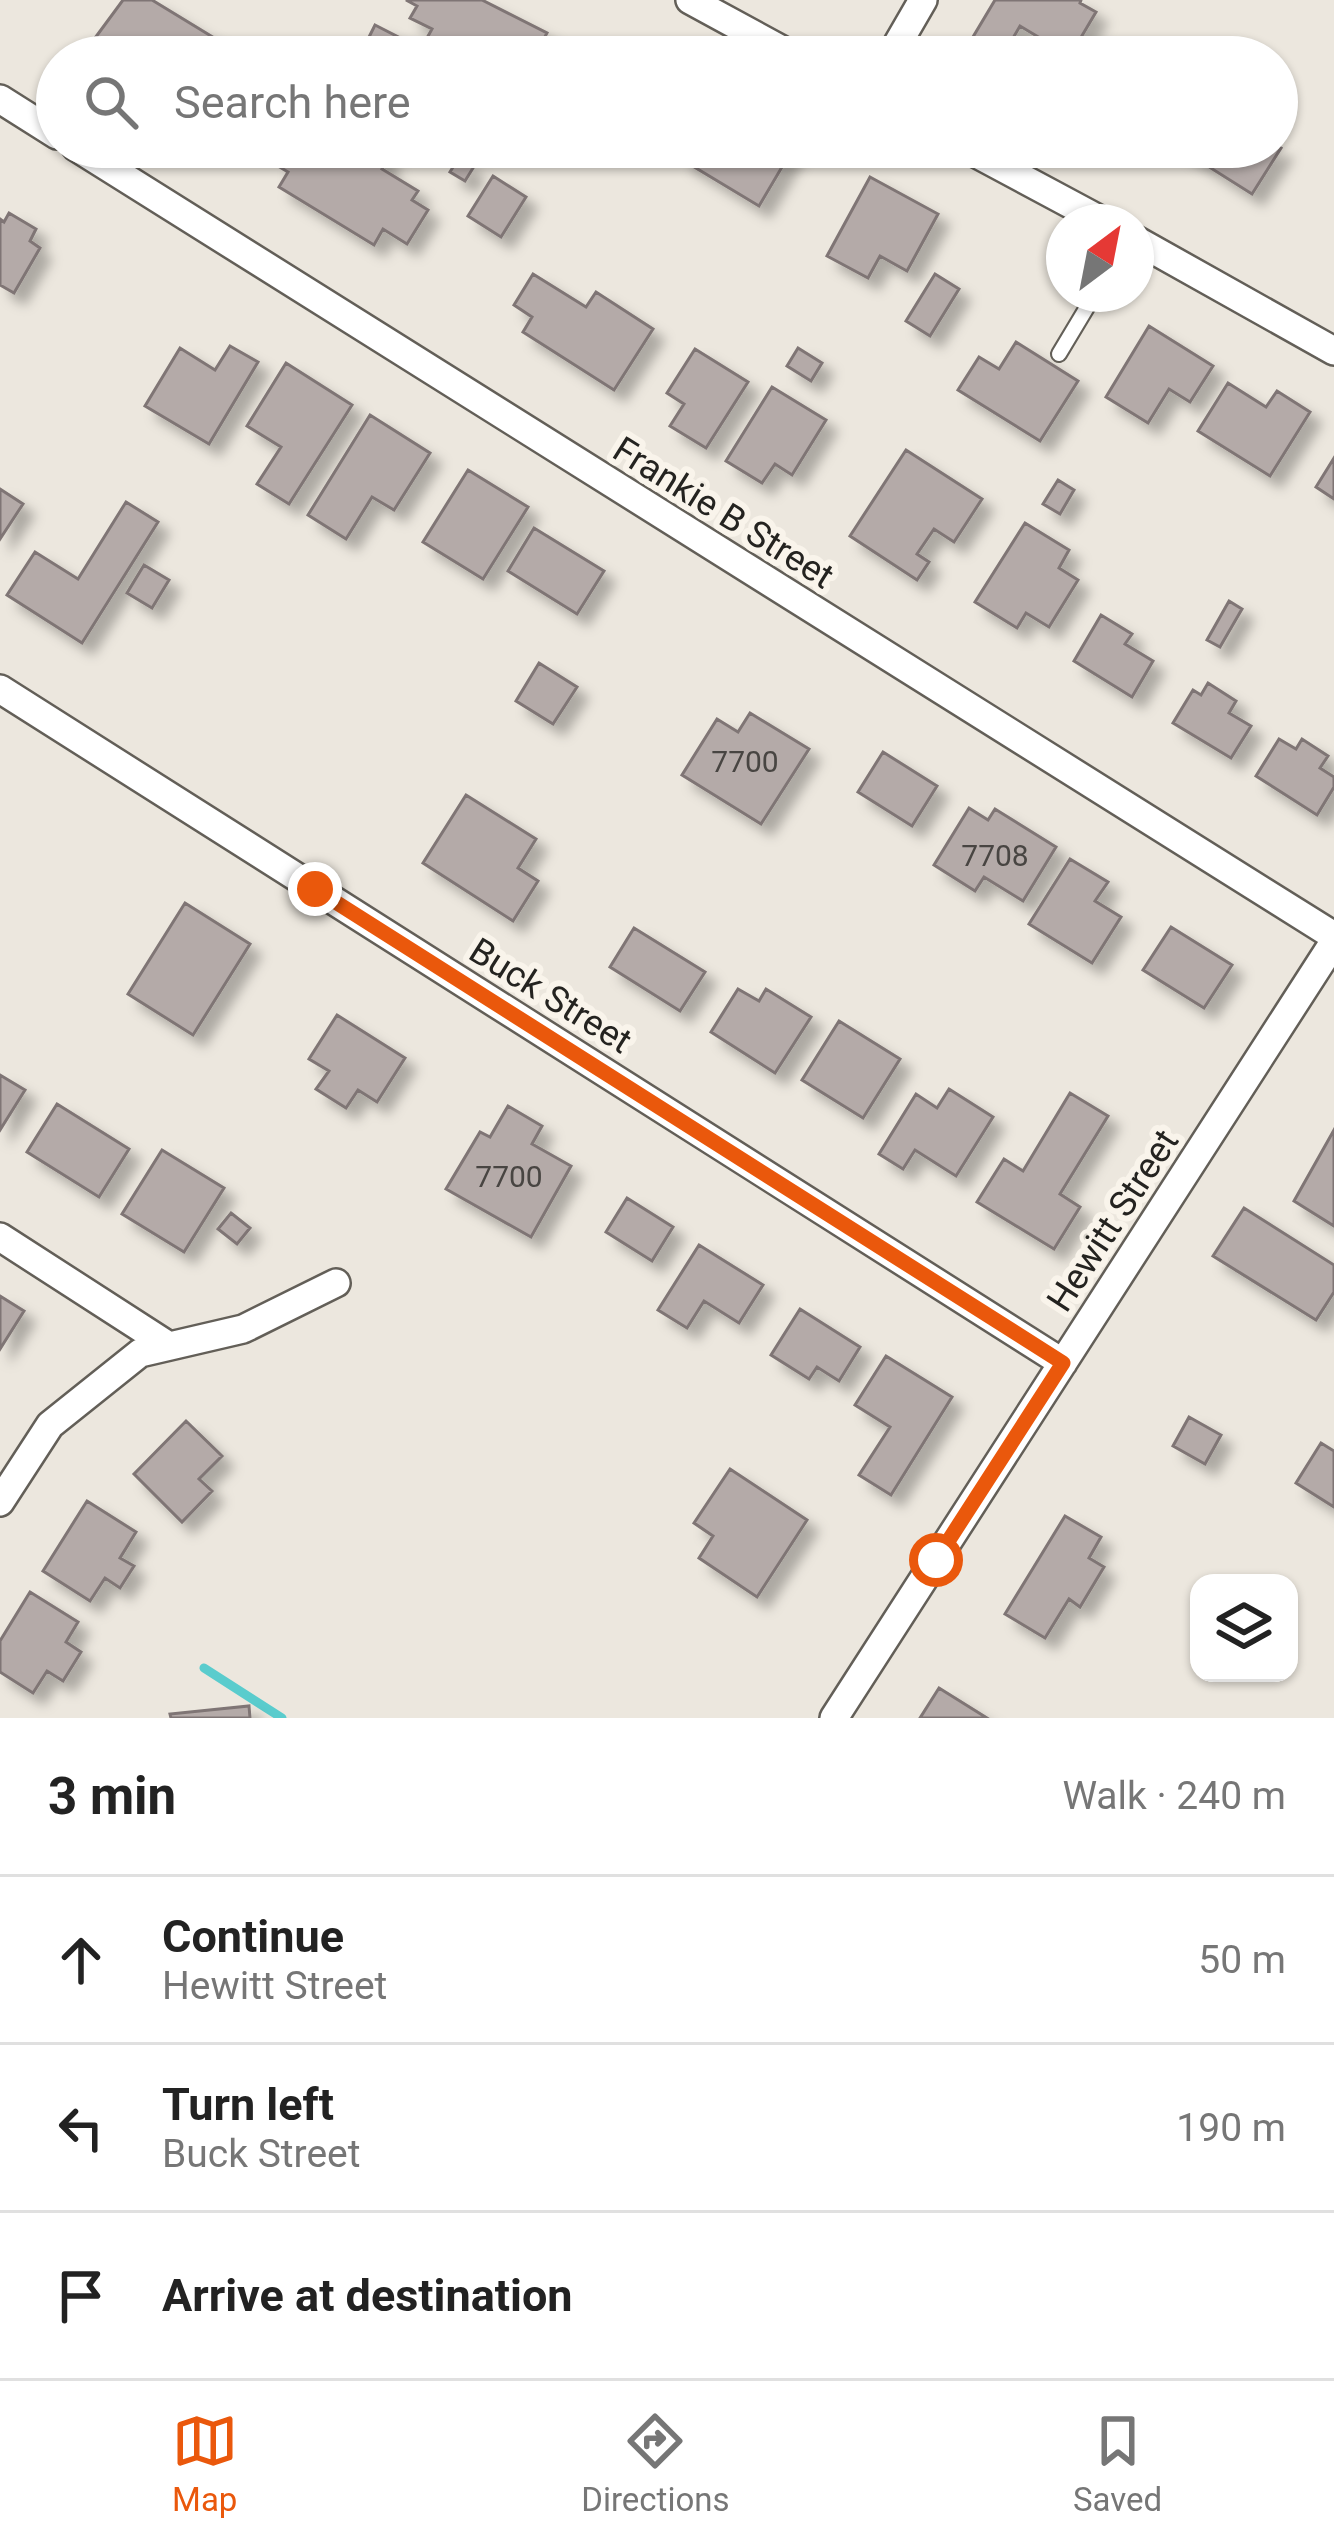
<!DOCTYPE html>
<meta charset="utf-8">
<style>
body{margin:0;font-family:Roboto,sans-serif;background:#f6f6f6;color:#222}
.controls{position:absolute;right:36px;bottom:36px;display:grid;overflow:hidden;border-radius:24px;box-shadow:0 3px 9px #0004}
.controls button{width:108px;height:108px;display:grid;place-items:center;padding:0;border:0;border-bottom:3px solid #e0e0e0;background:#fff;color:#222;font:60px sans-serif}
.compass{position:absolute;left:1046px;top:204px;width:108px;height:108px;border-radius:50%;background:#fff;box-shadow:0 3px 9px #0004;rotate:32deg}
.stop{position:absolute;width:36px;height:36px;margin:-27px;border:9px solid #ea580c;border-radius:50%;background:#fff}
.stop.end{background:#ea580c;border-color:#fff;box-shadow:0 3px 12px #0008}
.list{margin:0;padding:0;list-style:none}
h2{display:flex;justify-content:space-between;align-items:center;height:156px;margin:0;padding:0 48px;font-size:51px}
h2 small{font-size:39px;font-weight:400;color:#767676}
.list li{display:grid;grid-template-columns:78px 1fr auto;gap:36px;align-items:center;box-sizing:border-box;height:168px;padding:0 48px;border-top:3px solid #e0e0e0}
.list b{display:block;font-size:45px;white-space:nowrap}
.list p{margin:0;font-size:39px;white-space:nowrap;color:#767676}
.list em{font-size:39px;font-style:normal;color:#767676}
.icon{flex:none;width:66px;height:66px;fill:none;stroke:currentColor;stroke-width:2;stroke-linecap:round;stroke-linejoin:round}
.map{position:relative;flex:none;width:1334px;height:1718px;overflow:hidden}
.search{position:absolute;background:#fff;box-shadow:0 3px 9px #0004;left:36px;right:36px;top:36px;height:132px;display:flex;align-items:center;gap:30px;box-sizing:border-box;padding:0 42px;border-radius:66px;color:#767676;font-size:45px}
.sheet{height:660px;background:#fff}
nav{display:flex;justify-content:space-around;align-items:center;box-sizing:border-box;height:168px;border-top:3px solid #e0e0e0;background:#fff;font-size:33px;color:#767676}
nav a{display:grid;justify-items:center;gap:6px}
nav .on{color:#ea580c}
.map>svg:first-child{display:block}
</style>
<div class="map">
<svg width="1334" height="1718" viewBox="0 0 1334 1718">
<defs>
<filter id="shadow"><feDropShadow dx="11" dy="11" stdDeviation="6" flood-color="#0004"/></filter>
</defs>
<rect width="100%" height="100%" fill="#ece7de"/>
<g fill="none" stroke-linecap="round" stroke-linejoin="round">
<path stroke="#5acccd" stroke-width="9" d="M204 1668 282 1718"/>
</g>
<path fill="#b4aaa8" stroke="#7f7574" stroke-width="3" filter="url(#shadow)" d="M123 0H152L234 50 233 57H106L99 51 103 44 95 38Z
M406 0H482L547 33 534 57H463L427 38 432 29 410 18 417 6Z
M995 0H1081L1080 3 1096 12 1070 56 1020 26 1002 57H973L964 52Z
M375 25 408 42 400 57H359Z
M1277 146 1281 148 1252 194 1179 148Z
M290 147H371L389 158 382 169 418 191 412 200 428 210 407 244 383 229 374 245 279 187 288 172 278 166Z
M689 147H786L792 150 759 206 681 159Z
M458 159 473 168 465 181 450 172Z
M493 176 526 197 501 237 468 216Z
M870 177 938 214 907 271 880 256 868 278 827 256Z
M9 213 36 229 30 241 40 248 14 293 0 285V219L4 222Z
M533 274 586 307 596 292 653 329 614 390 523 332 532 317 514 305Z
M935 274 959 289 930 336 906 321Z
M1149 326 1213 366 1190 402 1169 389 1148 423 1106 397Z
M1016 342 1078 381 1040 441 958 390 979 357 999 369Z
M230 346 258 362 209 444 145 406 180 348 215 370Z
M798 348 822 363 811 381 787 366Z
M695 349 748 382 706 448 670 426 684 404 667 393Z
M286 363 352 405 289 504 257 484 281 447 247 426Z
M1228 383 1266 407 1277 391 1310 412 1270 476 1198 431Z
M772 387 826 420 792 475 775 464 762 483 726 461Z
M370 415 430 453 394 510 372 497 346 539 308 515Z
M906 450 982 499 954 542 934 529 917 554 929 562 917 580 850 536Z
M1334 458V499L1316 487Z
M468 470 528 507 483 579 423 542Z
M1058 480 1074 490 1060 514 1043 504Z
M0 489 23 504 0 539Z
M126 502 158 522 82 643 7 595 35 552 78 579Z
M1025 523 1069 550 1059 568 1078 580 1049 627 1026 613 1017 628 975 602Z
M534 528 604 571 577 614 508 571Z
M144 565 169 580 152 608 127 593Z
M1229 601 1242 609 1220 647 1207 640Z
M1101 615 1132 634 1125 644 1153 661 1132 697 1074 661Z
M539 663 577 687 553 724 516 701Z
M1208 683 1236 701 1229 713 1251 726 1231 758 1173 723 1193 690 1201 695Z
M750 713 809 749 761 824 682 775 717 719 738 732Z
M1279 739 1296 749 1302 739 1328 756 1320 768 1334 777V787L1317 815 1256 776Z
M883 752 937 786 912 826 858 792Z
M466 795 536 839 518 868 538 881 513 921 423 863Z
M969 808 988 820 995 809 1056 847 1023 901 984 877 975 891 934 865Z
M1070 859 1108 882 1095 901 1121 917 1092 963 1029 924Z
M185 903 250 944 193 1035 128 994Z
M1171 927 1232 965 1204 1008 1143 970Z
M634 928 705 972 680 1011 610 967Z
M738 989 759 1001 766 989 811 1017 775 1073 711 1032Z
M337 1015 405 1058 377 1102 358 1090 346 1108 316 1089 329 1071 309 1059Z
M839 1021 900 1059 863 1118 802 1080Z
M0 1075 25 1090 0 1130Z
M949 1089 993 1117 956 1176 915 1150 903 1169 879 1154 916 1094 937 1108Z
M1070 1093 1108 1116 1060 1194 1080 1207 1054 1249 977 1202 1004 1159 1023 1171Z
M57 1104 129 1149 99 1197 27 1152Z
M508 1106 542 1126 532 1144 571 1166 531 1237 446 1189 480 1132 490 1137Z
M1334 1130V1226L1294 1201Z
M162 1150 224 1188 184 1252 122 1214Z
M627 1198 673 1227 652 1261 606 1232Z
M1244 1208 1334 1265V1292L1316 1320 1213 1256Z
M231 1213 250 1228 237 1244 218 1229Z
M699 1245 763 1285 739 1323 704 1301 687 1328 658 1310Z
M0 1296 24 1311 0 1349Z
M800 1309 860 1347 839 1381 817 1367 809 1379 771 1355Z
M886 1356 952 1397 891 1495 859 1475 890 1427 855 1405Z
M1189 1417 1221 1435 1205 1464 1173 1446Z
M186 1421 222 1456 199 1479 212 1491 182 1522 134 1474Z
M1321 1443 1334 1451V1507L1296 1483Z
M730 1469 807 1520 757 1597 699 1558 713 1536 694 1523Z
M87 1501 136 1532 120 1558 134 1566 120 1588 105 1578 90 1601 43 1571Z
M1065 1516 1101 1537 1089 1558 1104 1567 1080 1607 1069 1599 1045 1638 1005 1614Z
M30 1592 78 1622 66 1642 81 1652 63 1681 47 1671 33 1693 0 1672V1641Z
M939 1688 987 1718H920Z
M249 1706 250 1718H171L170 1714Z"/>
<g fill="none" stroke-linecap="round" stroke-linejoin="round">
<g stroke="#635f58" stroke-width="18">
<path id="service" d="M1059 354 1095 294"/>
</g>
<g stroke="#635f58" stroke-width="32">
<path id="minor" d="M690 0 795 57
M890 57 923 0
M0 99 57 135
M76 147 1334 936
M964 147 1104 222
M1136 240 1334 351
M0 689 1063 1363
M0 1237 169 1346
M0 1502 50 1425 140 1353 243 1329 336 1283
M834 1718 1334 942"/>
</g>
<use href="#service" stroke="#fff" stroke-width="14"/>
<use href="#minor" stroke="#fff" stroke-width="27"/>
</g>
<g fill="none" stroke-linecap="round" stroke-linejoin="round">
<path stroke="#ea580c" stroke-width="15" d="M315 889 1063 1363 936 1560"/>
</g>
<g text-anchor="middle" stroke-width="12" stroke-linejoin="round" paint-order="stroke">
<g font-size="30" fill="#484542">
<text x="745" y="772">7700</text>
<text x="995" y="866">7708</text>
<text x="509" y="1187">7700</text>
</g>
<g font-size="36" fill="#242320" stroke="#f9f4eb">
<text transform="translate(724 512) rotate(32)" y="13">Frankie B Street</text>
<text transform="translate(551 995) rotate(32)" y="13">Buck Street</text>
<text transform="translate(1112 1220) rotate(-57)" y="13">Hewitt Street</text>
</g>
</g>
</svg>
<div class="controls">
<button><svg class="icon" aria-label="layers" viewBox="0 0 24 24"><path d="M12 4l9 5-9 5-9-5zM3 14l9 5 9-5"/></svg></button>
</div>
<svg class="compass" viewBox="-18 -18 36 36"><path d="M0-13l5 13h-10z" fill="#e53935"/><path d="M0 13l5-13h-10z" fill="#767676"/></svg>
<div class="stop" style="left:936px;top:1560px"></div>
<div class="stop end" style="left:315px;top:889px"></div>
<div class="search"><svg class="icon" aria-label="search" viewBox="0 0 24 24"><circle cx="10" cy="10" r="6"/><path d="M15 15l6 6"/></svg>Search here</div>
</div>
<section class="sheet">
<h2>3 min<small>Walk · 240 m</small></h2>
<ul class="list">
<li><svg class="icon" aria-label="ahead" viewBox="0 0 24 24"><path d="M12 20V5M6 11l6-6 6 6"/></svg><div><b>Continue</b><p>Hewitt Street</p></div><em>50 m</em></li>
<li><svg class="icon" aria-label="left" viewBox="0 0 24 24"><path d="M17 20v-9H6M10 6l-5 5 5 5"/></svg><div><b>Turn left</b><p>Buck Street</p></div><em>190 m</em></li>
<li><svg class="icon" aria-label="arrive" viewBox="0 0 24 24"><path d="M6 21V4h12l-3 4 3 4H6"/></svg><div><b>Arrive at destination</b></div></li>
</ul>
</section>
<nav>
<a class="on"><svg class="icon" aria-label="map" viewBox="0 0 24 24"><path d="M3 6l6-2 6 2 6-2v14l-6 2-6-2-6 2zM9 4v14M15 6v14"/></svg>Map</a>
<a><svg class="icon" aria-label="directions" viewBox="0 0 24 24"><path d="M12 3l9 9-9 9-9-9zM9 14v-3h6M13 9l2 2-2 2"/></svg>Directions</a>
<a><svg class="icon" aria-label="saved" viewBox="0 0 24 24"><path d="M7 4h10v16l-5-4-5 4z"/></svg>Saved</a>
</nav>
